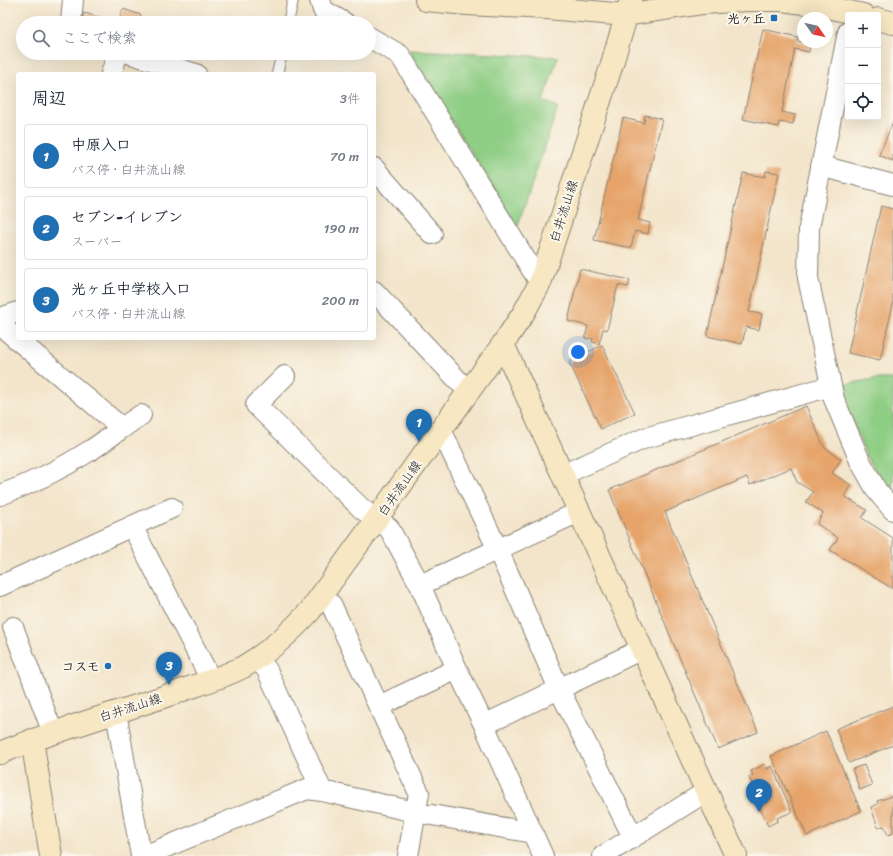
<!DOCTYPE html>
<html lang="ja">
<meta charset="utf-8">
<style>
body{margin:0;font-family:Sriracha,"Klee One",sans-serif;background:#f2f2f3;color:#1f2937}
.controls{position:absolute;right:12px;top:12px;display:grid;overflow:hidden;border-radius:4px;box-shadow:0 4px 16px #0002}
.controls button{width:36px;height:36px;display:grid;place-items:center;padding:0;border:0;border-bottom:1px solid #e0e1e3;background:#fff;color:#1f2937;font:20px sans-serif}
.compass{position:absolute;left:797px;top:12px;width:36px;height:36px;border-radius:50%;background:#fff;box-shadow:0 4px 16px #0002;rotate:124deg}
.you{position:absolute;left:578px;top:352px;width:14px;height:14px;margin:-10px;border:3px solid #fff;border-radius:50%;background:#1a73e8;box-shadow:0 0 0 6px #1a73e833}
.badge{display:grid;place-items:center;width:26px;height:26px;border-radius:50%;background:#1f6fb2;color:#fff;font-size:13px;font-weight:700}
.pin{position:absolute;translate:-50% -33px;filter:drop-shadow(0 1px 2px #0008)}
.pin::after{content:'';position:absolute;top:21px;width:14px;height:12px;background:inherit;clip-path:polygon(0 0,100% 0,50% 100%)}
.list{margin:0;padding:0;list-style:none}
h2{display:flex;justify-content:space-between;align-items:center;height:52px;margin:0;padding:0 16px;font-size:17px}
h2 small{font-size:13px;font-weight:400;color:#747a83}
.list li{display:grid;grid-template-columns:26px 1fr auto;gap:12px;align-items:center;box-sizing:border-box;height:64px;margin:0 8px 8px;padding:0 8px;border:1px solid #e0e1e3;border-radius:4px}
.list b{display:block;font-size:15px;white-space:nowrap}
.list p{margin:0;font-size:13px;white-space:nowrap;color:#747a83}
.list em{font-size:13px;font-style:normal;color:#747a83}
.icon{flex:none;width:22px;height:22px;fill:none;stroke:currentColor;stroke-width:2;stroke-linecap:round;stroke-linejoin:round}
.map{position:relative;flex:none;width:893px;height:856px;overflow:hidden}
.search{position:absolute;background:#fff;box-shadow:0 4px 16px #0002;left:16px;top:16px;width:360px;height:44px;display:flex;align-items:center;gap:10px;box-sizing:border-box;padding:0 14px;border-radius:22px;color:#747a83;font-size:15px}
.panel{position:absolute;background:#fff;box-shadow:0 4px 16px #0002;left:16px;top:72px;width:360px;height:268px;border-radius:4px}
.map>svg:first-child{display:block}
</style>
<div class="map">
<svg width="893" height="856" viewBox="0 0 893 856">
<rect width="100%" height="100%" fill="#fbf7ec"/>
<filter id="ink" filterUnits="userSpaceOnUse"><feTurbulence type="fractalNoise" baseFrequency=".025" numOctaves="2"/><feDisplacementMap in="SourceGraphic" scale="8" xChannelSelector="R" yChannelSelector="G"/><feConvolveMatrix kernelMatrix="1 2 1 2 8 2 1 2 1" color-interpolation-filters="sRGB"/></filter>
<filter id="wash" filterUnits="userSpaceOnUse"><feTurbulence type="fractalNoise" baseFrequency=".012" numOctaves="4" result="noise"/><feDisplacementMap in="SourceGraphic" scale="16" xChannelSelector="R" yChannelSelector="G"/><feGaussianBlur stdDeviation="0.9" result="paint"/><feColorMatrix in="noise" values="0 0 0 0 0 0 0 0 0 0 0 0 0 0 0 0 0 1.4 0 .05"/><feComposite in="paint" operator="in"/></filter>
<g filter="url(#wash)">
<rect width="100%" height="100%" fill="#f3e5cb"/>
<path fill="#8fce85" stroke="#567550" d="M409 50 558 57 543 101 558 107 517 228Z
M874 379H893V497L867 457 841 394 847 384Z"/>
<g id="blocks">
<path fill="#e6a46a" d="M123 9 141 15 139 21 145 23H118Z
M84 13 102 18 101 22 103 23H80Z
M763 29 798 37 797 41 810 44 809 52 795 49 782 112 795 115 793 124 779 122 778 127 743 119Z
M645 115 662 119 638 220 650 223 648 234 635 231 631 248 594 240 623 118 644 123Z
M893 122V161L879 155Z
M766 171 779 173 749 312 762 314 759 330 746 327 742 344 707 336 743 173 765 177Z
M881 206 893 209V304L880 360 848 353Z
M580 269 630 280 628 287 618 285 607 330 603 329 599 344 592 342 593 339 585 338 588 326 568 321Z
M602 345 635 413 601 429 569 362Z
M806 406 824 447 841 459 832 473 851 485 844 496 867 510 862 518 893 538V589L830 550 838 538 817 524 823 513 806 502 813 492 797 482 791 468 750 485 747 477 665 512 758 732 718 749 609 490Z
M893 706V745L849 763 836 729Z
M826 731 861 811 807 836 771 756Z
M765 764 767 769 772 766 792 812 777 818 778 821 768 826 752 790 754 789 749 777 753 775 751 771Z
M864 765 872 785 860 790 852 769Z
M893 796V833L888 835 884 826 878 828 871 807 878 804 877 801Z"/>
</g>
</g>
<g filter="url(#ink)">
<use href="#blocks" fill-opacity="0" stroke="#888074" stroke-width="1"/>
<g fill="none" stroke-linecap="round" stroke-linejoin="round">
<g stroke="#888074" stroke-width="12">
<path id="lane" d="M288 23 293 0
M277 74 282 53"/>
</g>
<g stroke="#888074" stroke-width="22">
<path id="street" d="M320 0 323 10 345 23
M71 23 73 0
M848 32 809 228 808 278 834 399 860 461 877 491 893 510
M369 37 400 55 540 283
M128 53 196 74
M111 74 118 53
M821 166 893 185
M374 168 432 234
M374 291 468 391
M0 318 18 312
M0 325 122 428
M285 376 256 405 362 509 389 528 420 585 457 669 484 725 543 856
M438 433 445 438 498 550 559 689 633 837
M562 475 645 438 831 386
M0 495C31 484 63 468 91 450 108 439 124 426 141 415
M132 526 211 680
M420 585 579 512
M0 586 172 508
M321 597 331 604 419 793 408 856
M13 627 53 733
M257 658 267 670 322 791
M379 706 457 669
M116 712 141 856
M484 725 642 649
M144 856 307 789 322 791 415 812 533 833
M603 856 707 791"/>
</g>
<g stroke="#888074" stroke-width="24">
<path id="secondary" d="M426 0 467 4 547 8 626 15 703 3 746 0
M748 0H782L818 5 863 15
M878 19 893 23
M503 344 736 856
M32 740 51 856
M0 753C60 728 122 712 183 690 203 683 224 677 243 667 268 653 290 633 310 611L503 344 523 314 540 283 611 67 631 0"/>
</g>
<use href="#lane" stroke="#fff" stroke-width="10"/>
<use href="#street" stroke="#fff" stroke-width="20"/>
<use href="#secondary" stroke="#f7e8c3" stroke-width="22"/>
</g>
</g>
<g fill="#1f6fb2" stroke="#fbf7ec" stroke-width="1.5">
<rect x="770" y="14" width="8" height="8" rx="2"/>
<circle cx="108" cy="666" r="4"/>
</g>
<g text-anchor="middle" stroke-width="4" stroke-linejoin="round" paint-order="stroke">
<g font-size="13" font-weight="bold" fill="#1c1c1c" stroke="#fbf7ec" text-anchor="end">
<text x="766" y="23">光ヶ丘</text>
<text x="100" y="671">コスモ</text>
</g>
<g font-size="13" fill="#1c1c1c" stroke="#fbf7ec">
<text transform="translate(563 211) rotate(-72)" y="5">白井流山線</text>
<text transform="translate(399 488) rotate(-55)" y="5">白井流山線</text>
<text transform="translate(130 707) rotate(-18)" y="5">白井流山線</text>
</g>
</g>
</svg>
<div class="controls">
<button>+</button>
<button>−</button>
<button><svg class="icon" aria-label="locate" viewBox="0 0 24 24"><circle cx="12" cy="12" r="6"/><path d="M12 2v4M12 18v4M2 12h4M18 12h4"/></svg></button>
</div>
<svg class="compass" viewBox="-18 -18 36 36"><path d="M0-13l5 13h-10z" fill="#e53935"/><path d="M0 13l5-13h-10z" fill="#747a83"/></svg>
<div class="you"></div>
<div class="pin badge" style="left:419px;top:442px">1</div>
<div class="pin badge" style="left:759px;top:812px">2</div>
<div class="pin badge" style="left:169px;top:685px">3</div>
<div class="search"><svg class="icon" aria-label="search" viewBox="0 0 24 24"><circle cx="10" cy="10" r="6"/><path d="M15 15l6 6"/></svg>ここで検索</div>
<section class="panel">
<h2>周辺<small>3件</small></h2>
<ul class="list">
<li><span class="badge">1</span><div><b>中原入口</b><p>バス停 · 白井流山線</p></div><em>70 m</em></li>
<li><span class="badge">2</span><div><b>セブン-イレブン</b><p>スーパー</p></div><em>190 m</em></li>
<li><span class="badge">3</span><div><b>光ヶ丘中学校入口</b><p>バス停 · 白井流山線</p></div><em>200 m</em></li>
</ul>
</section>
</div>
